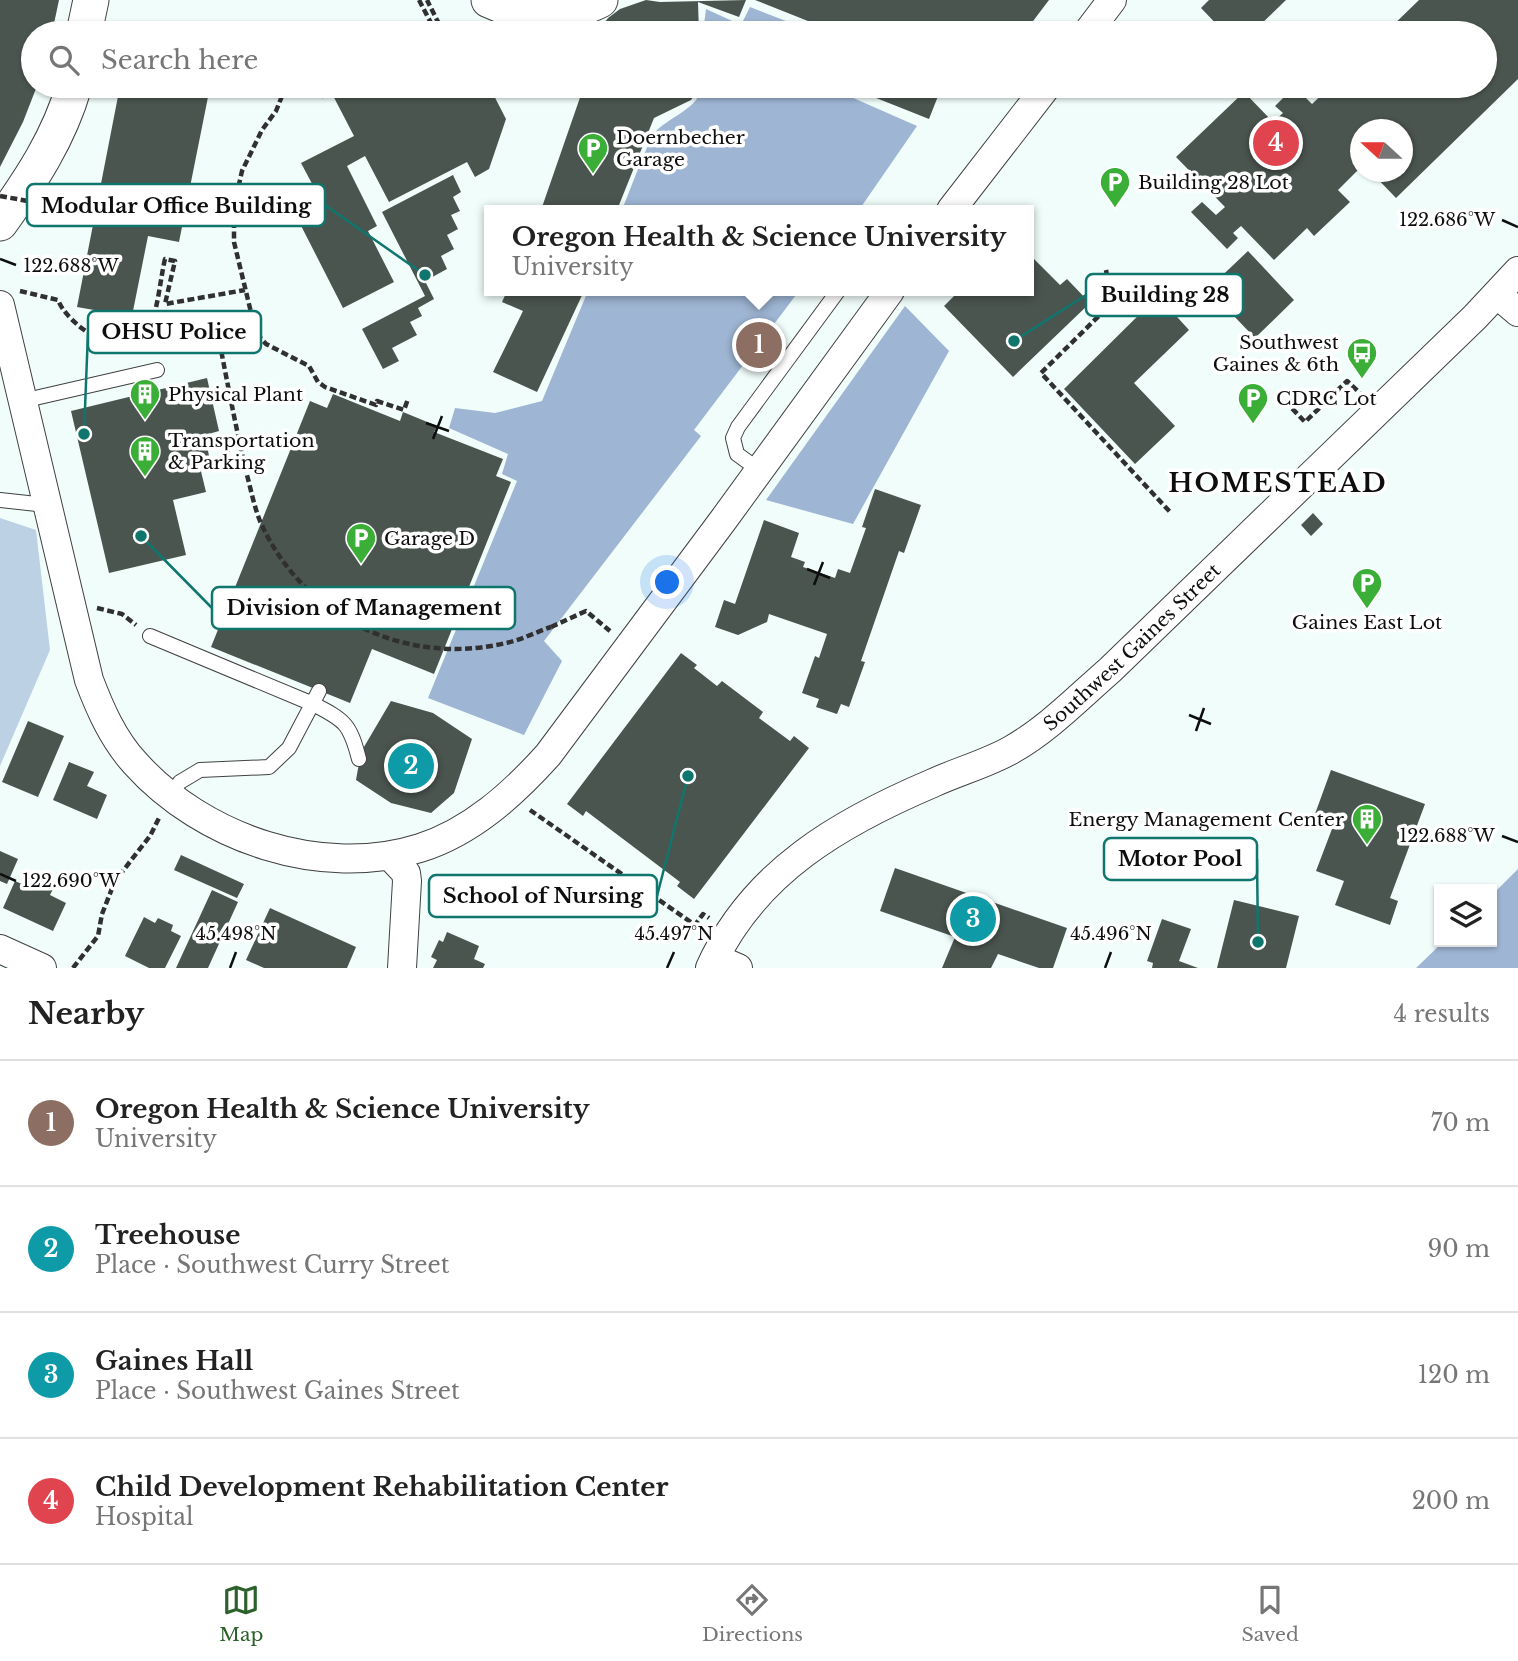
<!DOCTYPE html>
<meta charset="utf-8">
<style>
body{margin:0;font-family:"Libre Baskerville",serif;background:#f6f6f6;color:#222}
.controls{position:absolute;right:21px;bottom:21px;display:grid;overflow:hidden;border-radius:0px;box-shadow:0 2px 5px #0004}
.controls button{width:63px;height:63px;display:grid;place-items:center;padding:0;border:0;border-bottom:2px solid #e0e0e0;background:#fff;color:#222;font:35px sans-serif}
.compass{position:absolute;left:1350px;top:119px;width:63px;height:63px;border-radius:50%;background:#fff;box-shadow:0 2px 5px #0004;rotate:291deg}
.you{position:absolute;left:668px;top:583px;width:24px;height:24px;margin:-18px;border:5px solid #fff;border-radius:50%;background:#1a73e8;box-shadow:0 0 0 10px #1a73e833}
.badge{display:grid;place-items:center;width:46px;height:46px;border-radius:50%;background:#2d612b;color:#fff;font-size:23px;font-weight:700}
.pin{position:absolute;translate:-50% -50%;border:4px solid #fff;box-shadow:0 2px 7px #0006}
.popup{position:absolute;left:484px;top:205px;width:550px;height:91px;box-sizing:border-box;display:grid;place-content:center;border-radius:0px;background:#fff;filter:drop-shadow(0 2px 5px #0005);font-size:23px;white-space:nowrap;color:#767676}
.popup b{font-size:26px;color:#222}
.popup::after{content:'';position:absolute;left:50%;top:100%;margin-left:-14px;border:14px solid transparent;border-top-color:#fff}
.list{margin:0;padding:0;list-style:none}
h2{display:flex;justify-content:space-between;align-items:center;height:91px;margin:0;padding:0 28px;font-size:30px}
h2 small{font-size:23px;font-weight:400;color:#767676}
.list li{display:grid;grid-template-columns:46px 1fr auto;gap:21px;align-items:center;box-sizing:border-box;height:126px;padding:0 28px;border-top:2px solid #e0e0e0}
.list b{display:block;font-size:26px;white-space:nowrap}
.list p{margin:0;font-size:23px;white-space:nowrap;color:#767676}
.list em{font-size:23px;font-style:normal;color:#767676}
.icon{flex:none;width:38px;height:38px;fill:none;stroke:currentColor;stroke-width:2;stroke-linecap:round;stroke-linejoin:round}
.map{position:relative;flex:none;width:1518px;height:968px;overflow:hidden}
.search{position:absolute;background:#fff;box-shadow:0 2px 5px #0004;left:21px;right:21px;top:21px;height:77px;display:flex;align-items:center;gap:18px;box-sizing:border-box;padding:0 24px;border-radius:38px;color:#767676;font-size:26px}
.sheet{height:595px;background:#fff}
nav{display:flex;justify-content:space-around;align-items:center;box-sizing:border-box;height:98px;border-top:2px solid #e0e0e0;background:#fff;font-size:19px;color:#767676}
nav a{display:grid;justify-items:center;gap:4px}
nav .on{color:#2d612b}
.map>svg:first-child{display:block}
</style>
<div class="map">
<svg width="1518" height="968" viewBox="0 0 1518 968">
<rect width="100%" height="100%" fill="#f0fdfb"/>
<path fill="#bdd1e4" d="M0 518 36 530 50 650 0 766Z"/>
<path fill="#9eb5d3" d="M750 7 817 33H703L706 9 741 25Z
M703 86H826L917 126 859 210H622C628 196 649 137 657 130 672 116 698 108 703 86Z
M588 291H799L694 430 701 436 544 641 562 661 524 735 428 698 517 481 502 474 508 454 449 428 455 408 495 413 542 401Z
M905 306 949 351 853 524 766 500Z
M1518 869V968H1416L1443 942H1492V895Z"/>
<path fill="#4b554f" d="M0 0H59L52 33H33V86H37L23 122 0 167Z
M646 0 660 2 746 0 739 17 698 2 699 33H597L608 18 620 9Z
M755 0H1049L1024 33H820L823 27Z
M1209 0H1286L1252 33H1225L1201 8Z
M1419 0H1518V79L1396 198 1371 172H1402V130H1360V168L1338 190 1350 202 1314 236 1307 228 1274 260 1241 226 1233 233 1238 238 1227 249 1191 212 1202 202 1216 215 1225 207 1176 157 1244 92 1273 122 1283 113 1275 106 1285 96 1275 86H1294L1312 104 1331 86H1485V33H1385Z
M120 86 210 87 179 242 148 236 130 326 93 319 94 310 77 307Z
M328 86H489L506 119 489 169 475 177 467 162 389 202 365 156 347 166 377 226 368 231 394 282 343 308 291 206 317 193 301 163 354 136Z
M584 86H700L691 100 654 118 617 210H541Z
M846 86H942L929 119Z
M453 175 461 192 453 197 460 211 451 215 458 229 447 235 454 249 441 256 447 269 425 281 434 299 418 308 422 316 410 322 417 335 392 348 399 361 383 369 362 329 425 296 382 212Z
M1248 251 1294 300 1255 338 1208 289Z
M1028 253 1060 285 1067 279 1090 303 1013 377 944 306 959 291H1028Z
M507 291H584L537 392 493 372 523 311 502 302Z
M1158 296 1189 330 1134 383 1175 426 1135 464 1064 389Z
M207 378 219 431 205 435 209 456 198 459 206 492 173 500 186 555 109 573 71 411Z
M333 394 400 421 403 412 437 426 434 432 503 459 496 476 511 482 434 674 372 649 350 703 211 647 310 401 327 408Z
M875 489 921 505 904 553 899 551 861 661 865 662 849 707 841 704 837 714 816 707 819 699 802 693 815 656 819 658 827 634 769 614 767 622 738 635 715 627 724 600 735 604 764 520 799 533 791 557 805 562 803 567 835 578 838 569 850 573 866 528 862 527Z
M1313 513 1323 524 1311 536 1301 525Z
M681 653 697 665 694 668 717 686 722 681 763 712 759 718 790 741 794 736 809 748 694 899 677 886 680 882 586 811 583 816 567 804Z
M391 701 433 713 472 739 454 793 431 813 391 803 356 780 361 752Z
M28 721 64 736 38 797 2 782Z
M69 762 94 772 87 786 107 795 97 819 53 800Z
M1331 770 1425 804 1390 898 1398 901 1390 925 1335 905 1344 881 1316 871 1335 821 1315 814Z
M0 851 18 859 7 884 0 881Z
M181 855 244 884 237 898 174 870Z
M895 868 1067 928 1053 968H1039L998 954 991 968H942L955 937 880 911Z
M35 877 55 885 50 895 66 903 53 931 3 908 15 881 31 888Z
M212 890 238 902 208 968H176Z
M1234 900 1299 916 1286 968H1217Z
M270 908 356 947 347 968H264L246 960Z
M144 917 155 923 158 918 173 925 171 931 181 936 165 968H149L125 956Z
M1162 919 1191 929 1179 961 1198 968H1152L1153 963 1147 961Z
M447 932 479 946 474 959 485 964 483 968H433L437 960 431 957 439 940 443 942Z"/>
<g fill="none" stroke-linecap="round" stroke-linejoin="round">
<g stroke="#414141" stroke-width="16">
<path id="service" d="M22 401 157 370
M759 470 737 454 733 438 738 427 838 291
M0 500 46 505
M150 636 313 704C345 720 350 724 359 759
M170 796 180 782 200 770 269 767 289 748 319 691"/>
</g>
<g stroke="#414141" stroke-width="30">
<g id="minor">
<path d="M1087 33 1112 0"/>
<path d="M951 210 1047 86"/>
<path d="M1498 295 1518 312"/>
<path d="M0 305 89 680C100 709 113 739 135 763 203 839 322 879 420 848 471 832 513 794 548 755L724 519 890 291"/>
<path d="M390 856 406 873 407 881 402 968"/>
<path d="M0 949 42 968"/>
<path d="M715 958 738 968"/>
<path id="s1" d="M710 968C753 872 841 822 933 783 959 771 986 764 1011 750 1047 730 1079 697 1110 670L1475 317 1518 271"/>
</g>
</g>
<g stroke="#414141" stroke-width="37">
<path id="tertiary" d="M489 0C525 17 564 18 600 0
M84 33 91 0
M0 223C31 180 59 138 74 86"/>
</g>
<path stroke="#303030" stroke-width="4.5" stroke-dasharray="7 3.5" stroke-linecap="butt" d="M419 0 432 25
M417 33 438 22 427 0
M286 86 276 111 262 130 242 171 234 206V242L256 333 266 344 309 366 318 382 325 387 376 405 377 401 404 410 408 399
M316 86 323 96 326 94 328 86
M1106 270 1112 303 1041 373 1171 513
M20 291 58 300C67 324 120 362 143 339 157 324 160 279 165 259L175 261 165 304 245 290
M151 325 164 328
M1285 401 1305 422 1347 381 1360 393
M97 608 122 614 136 625
M551 627 586 611 610 631
M530 810 695 925 703 914 709 918
M73 968 98 936 102 914 115 881 150 836 160 816"/>
<use href="#service" stroke="#fff" stroke-width="14"/>
<use href="#minor" stroke="#fff" stroke-width="28"/>
<use href="#tertiary" stroke="#fff" stroke-width="35"/>
<path stroke="#303030" stroke-width="4.5" stroke-dasharray="7 3.5" stroke-linecap="butt" d="M0 196 95 213
M164 328 221 350C229 391 237 433 247 475 251 490 254 506 260 521 302 617 405 667 506 643 521 640 536 632 551 627"/>
</g>
<path fill="none" stroke="#0e0e0e" stroke-width="2.5" d="M1502 220 1518 227M0 259 16 265M426 423 449 431M433 439 442 416M807 569 830 578M814 585 823 562M1189 715 1211 724M1196 731 1204 708M1502 836 1518 842M0 874 16 881M230 968 236 952M667 968 674 952M1105 968 1111 952"/>
<defs>
<g id="parking-pin" transform="scale(1.575)"><path d="M0 17L-7.5 6A9.5 9.5 0 1 1 7.5 6Z" fill="#3aae36" stroke="#fff"/><path d="M-3.5-5.5H1a3.5 3.5 0 0 1 0 7H-1V5.5H-3.5ZM-1-3.4V-.6H.8a1.4 1.4 0 0 0 0-2.8Z" fill="#fff"/></g>
<g id="bus-pin" transform="scale(1.575)"><path d="M0 17L-7.5 6A9.5 9.5 0 1 1 7.5 6Z" fill="#3aae36" stroke="#fff"/><path d="M-5-6H5V4H4V6H2V4H-2V6H-4V4H-5ZM-3.5-4V0h7V-4ZM-3.5 1.2v1.5H-2V1.2ZM2 1.2v1.5H3.5V1.2Z" fill="#fff"/></g>
<g id="building-pin" transform="scale(1.575)"><path d="M0 17L-7.5 6A9.5 9.5 0 1 1 7.5 6Z" fill="#3aae36" stroke="#fff"/><path d="M-4-6H4V6H1V3H-1V6H-4ZM-2.5-4.3h1.7v1.8h-1.7ZM.8-4.3h1.7v1.8H.8ZM-2.5-1h1.7V.8h-1.7ZM.8-1h1.7V.8H.8Z" fill="#fff"/></g>
</defs>
<g fill-rule="evenodd">
<use href="#parking-pin" x="593" y="148"/>
<use href="#parking-pin" x="1115" y="182"/>
<use href="#bus-pin" x="1362" y="353"/>
<use href="#building-pin" x="145" y="394"/>
<use href="#parking-pin" x="1253" y="398"/>
<use href="#building-pin" x="145" y="451"/>
<use href="#parking-pin" x="361" y="538"/>
<use href="#parking-pin" x="1367" y="583"/>
<use href="#building-pin" x="1367" y="819"/>
</g>
<g text-anchor="middle" stroke-width="7" stroke-linejoin="round" paint-order="stroke">
<g font-size="19" fill="#0e0e0e" stroke="#fff" text-anchor="start">
<text x="616" y="144">Doernbecher<tspan x="616" dy="22">Garage</tspan></text>
<text x="1138" y="189">Building 28 Lot</text>
<text x="1339" y="349" text-anchor="end">Southwest<tspan x="1339" dy="22">Gaines &amp; 6th</tspan></text>
<text x="168" y="401">Physical Plant</text>
<text x="1276" y="405">CDRC Lot</text>
<text x="168" y="447">Transportation<tspan x="168" dy="22">&amp; Parking</tspan></text>
<text x="384" y="545">Garage D</text>
<text x="1367" y="629" text-anchor="middle">Gaines East Lot</text>
<text x="1344" y="826" text-anchor="end">Energy Management Center</text>
</g>
<g font-size="19" fill="#0e0e0e" stroke="#fff">
<text dy="7" stroke="none"><textPath href="#s1" startOffset="541">Southwest Gaines Street</textPath></text>
</g>
<g font-size="26" font-weight="bold" letter-spacing="2" fill="#0e0e0e" stroke="#fff">
<text x="1278" y="492">HOMESTEAD</text>
</g>
</g>
<g font-size="18" text-anchor="middle" fill="#0e0e0e" stroke="#fff" stroke-width="7" stroke-linejoin="round" paint-order="stroke">
<text x="1447" y="226">122.686°W</text>
<text x="71" y="272">122.688°W</text>
<text x="1447" y="842">122.688°W</text>
<text x="71" y="887">122.690°W</text>
<text x="236" y="940">45.498°N</text>
<text x="674" y="940">45.497°N</text>
<text x="1111" y="940">45.496°N</text>
</g>
<path fill="none" stroke="#0f766e" stroke-width="2.5" d="M425 275L325 205M1014 341L1086 295M84 434L88 332M141 536L212 608M1258 942L1257 859M688 776L657 896"/>
<g fill="#0f766e" stroke="#fff" stroke-width="2.5">
<circle cx="425" cy="275" r="7"/>
<circle cx="1014" cy="341" r="7"/>
<circle cx="84" cy="434" r="7"/>
<circle cx="141" cy="536" r="7"/>
<circle cx="1258" cy="942" r="7"/>
<circle cx="688" cy="776" r="7"/>
</g>
<g fill="#fff" stroke="#0f766e" stroke-width="2.5">
<rect x="27" y="184" width="298" height="42" rx="7"/>
<rect x="1086" y="274" width="157" height="42" rx="7"/>
<rect x="88" y="311" width="173" height="42" rx="7"/>
<rect x="212" y="587" width="303" height="42" rx="7"/>
<rect x="1104" y="838" width="153" height="42" rx="7"/>
<rect x="429" y="875" width="228" height="42" rx="7"/>
</g>
<g font-size="21" text-anchor="middle" font-weight="bold" fill="#0e0e0e">
<text x="176" y="213">Modular Office Building</text>
<text x="1165" y="302">Building 28</text>
<text x="174" y="339">OHSU Police</text>
<text x="364" y="615">Division of Management</text>
<text x="1180" y="866">Motor Pool</text>
<text x="543" y="903">School of Nursing</text>
</g>
</svg>
<div class="controls">
<button><svg class="icon" aria-label="layers" viewBox="0 0 24 24"><path d="M12 4l9 5-9 5-9-5zM3 14l9 5 9-5"/></svg></button>
</div>
<svg class="compass" viewBox="-18 -18 36 36"><path d="M0-13l5 13h-10z" fill="#e53935"/><path d="M0 13l5-13h-10z" fill="#767676"/></svg>
<div class="you"></div>
<div class="pin badge" style="left:759px;top:345px;background:#8d6e63">1</div>
<div class="popup"><b>Oregon Health &amp; Science University</b>University</div>
<div class="pin badge" style="left:411px;top:766px;background:#0f9aa8">2</div>
<div class="pin badge" style="left:973px;top:919px;background:#0f9aa8">3</div>
<div class="pin badge" style="left:1276px;top:143px;background:#e0444e">4</div>
<div class="search"><svg class="icon" aria-label="search" viewBox="0 0 24 24"><circle cx="10" cy="10" r="6"/><path d="M15 15l6 6"/></svg>Search here</div>
</div>
<section class="sheet">
<h2>Nearby<small>4 results</small></h2>
<ul class="list">
<li><span class="badge" style="background:#8d6e63">1</span><div><b>Oregon Health &amp; Science University</b><p>University</p></div><em>70 m</em></li>
<li><span class="badge" style="background:#0f9aa8">2</span><div><b>Treehouse</b><p>Place · Southwest Curry Street</p></div><em>90 m</em></li>
<li><span class="badge" style="background:#0f9aa8">3</span><div><b>Gaines Hall</b><p>Place · Southwest Gaines Street</p></div><em>120 m</em></li>
<li><span class="badge" style="background:#e0444e">4</span><div><b>Child Development Rehabilitation Center</b><p>Hospital</p></div><em>200 m</em></li>
</ul>
</section>
<nav>
<a class="on"><svg class="icon" aria-label="map" viewBox="0 0 24 24"><path d="M3 6l6-2 6 2 6-2v14l-6 2-6-2-6 2zM9 4v14M15 6v14"/></svg>Map</a>
<a><svg class="icon" aria-label="directions" viewBox="0 0 24 24"><path d="M12 3l9 9-9 9-9-9zM9 14v-3h6M13 9l2 2-2 2"/></svg>Directions</a>
<a><svg class="icon" aria-label="saved" viewBox="0 0 24 24"><path d="M7 4h10v16l-5-4-5 4z"/></svg>Saved</a>
</nav>
